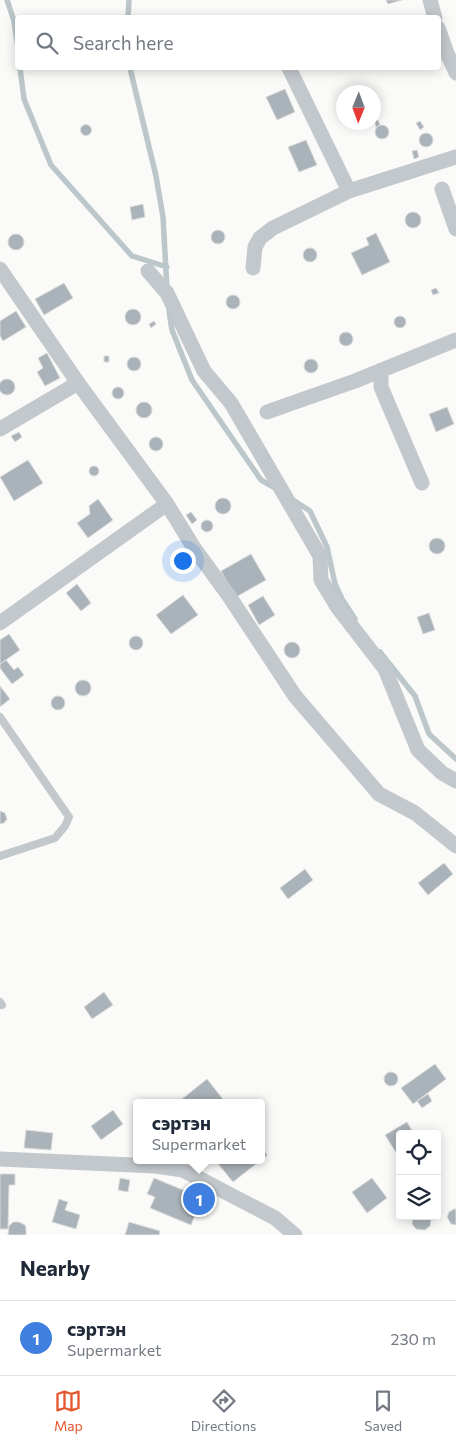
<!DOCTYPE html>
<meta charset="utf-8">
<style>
body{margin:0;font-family:Commissioner,sans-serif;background:#f2f2f3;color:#1f2937}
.controls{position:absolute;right:15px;bottom:15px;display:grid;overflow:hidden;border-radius:5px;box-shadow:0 2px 12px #0003}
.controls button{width:45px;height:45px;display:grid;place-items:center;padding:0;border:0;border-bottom:1px solid #e0e1e3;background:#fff;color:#1f2937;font:25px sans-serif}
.compass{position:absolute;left:336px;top:85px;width:45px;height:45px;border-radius:50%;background:#fff;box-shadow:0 2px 12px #0003;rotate:181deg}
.you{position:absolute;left:182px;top:560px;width:18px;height:18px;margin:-12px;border:4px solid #fff;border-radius:50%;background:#1a73e8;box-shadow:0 0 0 8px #1a73e833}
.badge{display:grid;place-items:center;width:32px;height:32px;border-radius:50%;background:#e4572e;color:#fff;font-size:16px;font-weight:700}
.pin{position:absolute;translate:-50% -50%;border:2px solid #fff;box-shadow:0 1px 5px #0006}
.popup{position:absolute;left:133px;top:1099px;width:132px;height:65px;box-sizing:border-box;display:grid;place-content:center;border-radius:5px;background:#fff;filter:drop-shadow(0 1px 4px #0005);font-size:16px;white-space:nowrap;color:#747a83}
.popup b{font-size:19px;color:#1f2937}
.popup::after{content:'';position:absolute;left:50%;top:100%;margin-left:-10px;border:10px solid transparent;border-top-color:#fff}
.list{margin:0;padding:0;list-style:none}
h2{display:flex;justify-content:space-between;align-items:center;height:65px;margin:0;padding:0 20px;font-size:21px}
h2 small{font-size:16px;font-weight:400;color:#747a83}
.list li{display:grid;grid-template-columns:32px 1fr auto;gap:15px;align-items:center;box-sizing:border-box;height:75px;padding:0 20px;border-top:1px solid #e0e1e3}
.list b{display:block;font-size:19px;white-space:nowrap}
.list p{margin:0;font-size:16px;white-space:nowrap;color:#747a83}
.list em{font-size:16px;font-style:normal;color:#747a83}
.icon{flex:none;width:28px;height:28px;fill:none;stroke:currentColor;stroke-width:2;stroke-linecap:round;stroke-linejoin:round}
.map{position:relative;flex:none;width:456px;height:1235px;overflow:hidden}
.search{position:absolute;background:#fff;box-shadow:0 2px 12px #0003;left:15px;right:15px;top:15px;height:55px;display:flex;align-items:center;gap:12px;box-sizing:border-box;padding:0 18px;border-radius:5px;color:#747a83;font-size:19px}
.sheet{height:140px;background:#fff}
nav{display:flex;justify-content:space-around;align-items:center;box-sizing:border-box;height:70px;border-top:1px solid #e0e1e3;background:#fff;font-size:14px;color:#747a83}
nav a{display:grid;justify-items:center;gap:2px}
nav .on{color:#e4572e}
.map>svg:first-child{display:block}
</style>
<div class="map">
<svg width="456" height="1235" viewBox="0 0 456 1235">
<rect width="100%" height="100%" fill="#fafaf8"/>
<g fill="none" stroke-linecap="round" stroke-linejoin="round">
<path stroke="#bbc7cb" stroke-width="5.5" d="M7 0 14 21 18 47
M128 18 129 0
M20 68 24 99 51 165 132 256 167 267
M130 68 156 176 163 217 167 289
M169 311 172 330 192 380 261 480 277 489
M293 500 310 511 327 547 335 584 342 599 355 619
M380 652 415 696 429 734 456 759"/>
</g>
<path fill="#aab3b9" stroke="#dcdcda" d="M386 0H402L388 4Z
M285 89 295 112 277 120 266 97Z
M377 118 380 125 376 127 374 120Z
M420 121 424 127 420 130 416 123Z
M80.5 130a5.5 5.5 0 1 1 11 0a5.5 5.5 0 1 1-11 0Z
M375 132a7 7 0 1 1 14 0a7 7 0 1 1-14 0Z
M419 140a7 7 0 1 1 14 0a7 7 0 1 1-14 0Z
M306 140 317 165 299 172 288 147Z
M417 150 419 157 414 159 412 151Z
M143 204 145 217 132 220 130 207Z
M405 220a8 8 0 1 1 16 0a8 8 0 1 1-16 0Z
M211 237a7 7 0 1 1 14 0a7 7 0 1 1-14 0Z
M376 233 390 262 362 275 351 253 369 245 366 238Z
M8 242a8 8 0 1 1 16 0a8 8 0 1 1-16 0Z
M303 255a7 7 0 1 1 14 0a7 7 0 1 1-14 0Z
M64 283 73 298 44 315 35 299Z
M436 288 439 293 433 295 431 290Z
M226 302a7 7 0 1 1 14 0a7 7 0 1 1-14 0Z
M125 317a8 8 0 1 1 16 0a8 8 0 1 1-16 0Z
M16 311 26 327 3 341 0 336V321Z
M394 322a6 6 0 1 1 12 0a6 6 0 1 1-12 0Z
M154 321 156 324 151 328 149 324Z
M339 339a7 7 0 1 1 14 0a7 7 0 1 1-14 0Z
M47 353 60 378 45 386 37 372 43 368 38 358Z
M104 356H109V362H104Z
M127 364a7 7 0 1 1 14 0a7 7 0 1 1-14 0Z
M304 366a7 7 0 1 1 14 0a7 7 0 1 1-14 0Z
M-1 387a8 8 0 1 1 16 0a8 8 0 1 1-16 0Z
M112 393a6 6 0 1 1 12 0a6 6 0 1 1-12 0Z
M136 410a8 8 0 1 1 16 0a8 8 0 1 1-16 0Z
M447 407 454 424 436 432 429 414Z
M19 432 22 437 15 442 11 436Z
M149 444a7 7 0 1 1 14 0a7 7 0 1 1-14 0Z
M28 460 43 483 14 501 0 477Z
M89 471a5 5 0 1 1 10 0a5 5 0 1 1-10 0Z
M215 506a8 8 0 1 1 16 0a8 8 0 1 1-16 0Z
M98 499 113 520 88 538 77 523 90 514 89 506Z
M191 512 197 520 192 524 186 515Z
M201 526a6 6 0 1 1 12 0a6 6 0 1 1-12 0Z
M429 546a8 8 0 1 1 16 0a8 8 0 1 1-16 0Z
M251 554 266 580 236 597 221 571Z
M77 584 91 603 81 611 66 593Z
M183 595 198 615 171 634 156 615Z
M263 596 275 615 259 625 248 605Z
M429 613 435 630 423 634 417 617Z
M9 634 20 650 0 664V640Z
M129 643a7 7 0 1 1 14 0a7 7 0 1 1-14 0Z
M284 650a8 8 0 1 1 16 0a8 8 0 1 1-16 0Z
M6 660 14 670 18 667 24 675 12 684 0 668V664Z
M75 688a8 8 0 1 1 16 0a8 8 0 1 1-16 0Z
M0 686 10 699 0 707Z
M51 703a7 7 0 1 1 14 0a7 7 0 1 1-14 0Z
M0 811 5 813 7 819 4 823 0 824Z
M444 863 453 874 428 895 418 883Z
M305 869 313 880 288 899 280 888Z
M104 992 113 1005 92 1019 84 1007Z
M435 1064 446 1079 413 1104 401 1088Z
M384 1079a7 7 0 1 1 14 0a7 7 0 1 1-14 0Z
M207 1079 226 1103H177Z
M428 1094 432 1101 422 1108 417 1101Z
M113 1110 123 1124 101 1140 91 1126Z
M407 1122 414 1134H400V1159L385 1135Z
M26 1130 53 1133 51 1150 24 1148Z
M262 1147 267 1155 262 1160Z
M215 1160H261L233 1182Z
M0 1174H15V1185H9L8 1229H0Z
M120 1178 130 1180 128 1192 118 1190Z
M154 1178 202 1198 191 1225 150 1208 155 1197 147 1194Z
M372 1178 387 1198 367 1213 352 1192Z
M59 1199 68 1202 65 1210 80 1215 76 1229 52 1222Z
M454 1209H456V1225L451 1224 447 1217 449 1212Z
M413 1216H430L431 1220 430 1226 425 1230 416 1229 412 1224Z
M13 1222H19L25 1225 26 1228V1235H8L9 1226Z
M129 1222 160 1231 159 1235H125Z"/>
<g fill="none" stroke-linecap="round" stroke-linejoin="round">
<path stroke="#c3c8cc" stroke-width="8" d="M0 717 69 817 65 826 55 838 0 856
M0 1002 2 1005"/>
<path stroke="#c3c8cc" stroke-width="15" d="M430 0 435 18
M438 28 447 53 456 73
M289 68 349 191
M442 189 456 229
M253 268 255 247 260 238 273 228 349 191 456 157
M0 269 78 383 167 504 194 548 229 596 295 696 379 794 415 813 456 846
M148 271 167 293 204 371 231 403 320 556 321 580 338 608 385 669 418 750 442 773 456 781
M381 370V387L422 483
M267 412 355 381 456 340
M0 429 78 383
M0 623 167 504
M0 1159 155 1166 183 1170 275 1218 295 1235"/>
</g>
</svg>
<div class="controls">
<button><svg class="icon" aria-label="locate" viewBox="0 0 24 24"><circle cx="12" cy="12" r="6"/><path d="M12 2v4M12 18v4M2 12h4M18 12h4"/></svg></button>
<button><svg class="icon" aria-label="layers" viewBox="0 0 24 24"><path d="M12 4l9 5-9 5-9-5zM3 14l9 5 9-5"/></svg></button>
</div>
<svg class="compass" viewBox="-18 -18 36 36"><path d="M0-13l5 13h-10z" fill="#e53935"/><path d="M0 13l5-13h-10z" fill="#747a83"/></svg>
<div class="you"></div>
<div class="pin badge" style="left:199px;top:1199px;background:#3f7fe0">1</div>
<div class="popup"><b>сэртэн</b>Supermarket</div>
<div class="search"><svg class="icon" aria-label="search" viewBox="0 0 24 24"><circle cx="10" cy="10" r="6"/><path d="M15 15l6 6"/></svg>Search here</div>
</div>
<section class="sheet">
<h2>Nearby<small></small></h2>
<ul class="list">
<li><span class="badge" style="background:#3f7fe0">1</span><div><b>сэртэн</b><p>Supermarket</p></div><em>230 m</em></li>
</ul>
</section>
<nav>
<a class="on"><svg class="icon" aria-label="map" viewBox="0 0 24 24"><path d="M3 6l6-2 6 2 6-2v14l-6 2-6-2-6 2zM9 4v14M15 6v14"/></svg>Map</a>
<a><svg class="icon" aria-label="directions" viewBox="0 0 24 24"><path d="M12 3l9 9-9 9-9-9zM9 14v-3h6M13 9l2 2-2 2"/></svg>Directions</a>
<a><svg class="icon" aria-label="saved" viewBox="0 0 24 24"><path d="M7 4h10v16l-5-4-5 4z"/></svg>Saved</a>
</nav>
